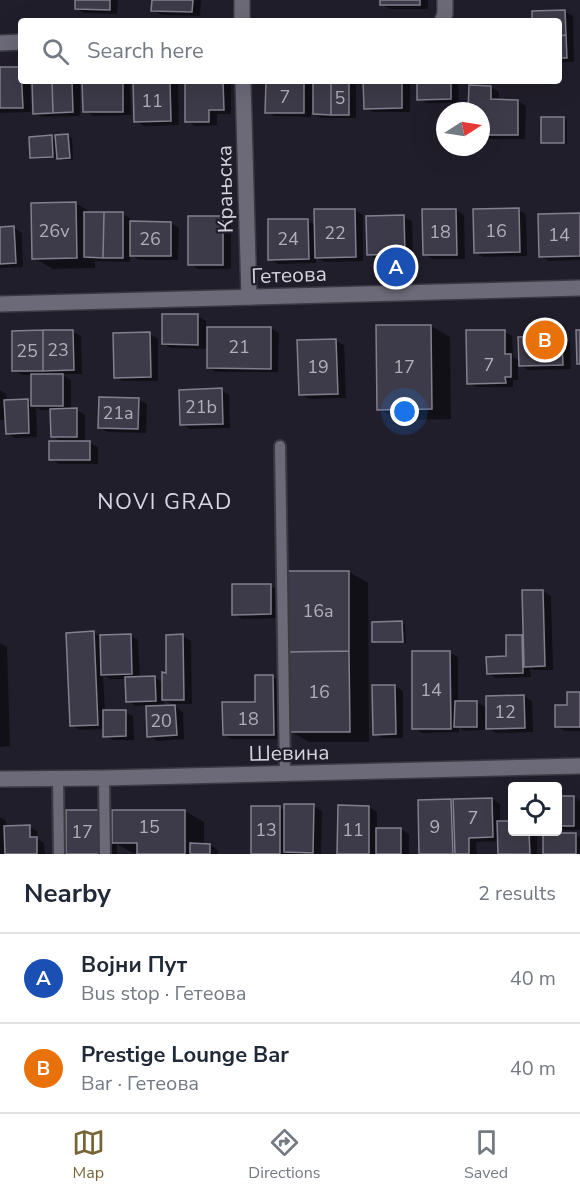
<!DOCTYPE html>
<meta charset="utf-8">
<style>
body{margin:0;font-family:"Nunito Sans",sans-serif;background:#f2f2f3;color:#1f2937}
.controls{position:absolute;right:18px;bottom:18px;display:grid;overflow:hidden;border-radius:6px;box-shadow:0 6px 24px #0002}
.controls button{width:54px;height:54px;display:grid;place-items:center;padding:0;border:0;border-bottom:2px solid #e0e1e3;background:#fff;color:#1f2937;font:30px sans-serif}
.compass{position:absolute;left:436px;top:102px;width:54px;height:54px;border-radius:50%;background:#fff;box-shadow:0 6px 24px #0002;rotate:78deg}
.you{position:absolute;left:405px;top:412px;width:21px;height:21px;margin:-15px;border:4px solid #fff;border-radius:50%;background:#1a73e8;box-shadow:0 0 0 9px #1a73e833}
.badge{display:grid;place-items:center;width:39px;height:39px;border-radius:50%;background:#776536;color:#fff;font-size:20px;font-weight:700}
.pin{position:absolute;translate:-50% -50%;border:3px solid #fff;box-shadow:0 2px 6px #0006}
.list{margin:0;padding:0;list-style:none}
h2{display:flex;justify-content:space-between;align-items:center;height:78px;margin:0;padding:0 24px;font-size:26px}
h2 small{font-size:20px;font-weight:400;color:#747a83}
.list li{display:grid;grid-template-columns:39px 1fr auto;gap:18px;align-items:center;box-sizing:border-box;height:90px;padding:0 24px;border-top:2px solid #e0e1e3}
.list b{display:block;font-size:22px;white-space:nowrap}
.list p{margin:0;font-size:20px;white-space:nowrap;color:#747a83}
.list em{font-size:20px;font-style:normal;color:#747a83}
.icon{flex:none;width:33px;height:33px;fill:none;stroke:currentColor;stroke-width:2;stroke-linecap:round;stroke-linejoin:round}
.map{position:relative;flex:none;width:580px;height:854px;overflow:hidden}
.search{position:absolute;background:#fff;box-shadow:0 6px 24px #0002;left:18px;right:18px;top:18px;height:66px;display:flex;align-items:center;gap:15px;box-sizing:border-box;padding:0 21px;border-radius:6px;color:#747a83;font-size:22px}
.sheet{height:258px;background:#fff}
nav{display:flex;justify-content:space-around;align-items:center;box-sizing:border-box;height:84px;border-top:2px solid #e0e1e3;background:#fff;font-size:16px;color:#747a83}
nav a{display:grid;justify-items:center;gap:3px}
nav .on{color:#776536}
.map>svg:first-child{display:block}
</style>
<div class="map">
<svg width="580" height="854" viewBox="0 0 580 854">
<rect width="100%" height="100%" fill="#211e2b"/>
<path fill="#0007" d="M76 0H118L117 14 84 13 76 8Z
M153 0H201L200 16 161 15 153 10Z
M381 0H428V9H390L381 4Z
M565 12 573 16 574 62H559V21H534Z
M0 69 21 81H30L31 112 0 113Z
M33 81H80V116L42 117 34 113Z
M84 81H125L130 84 131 115 93 116 85 111Z
M135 81H173L178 84 179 125 144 126 136 121Z
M187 81 231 82V114H217V125L195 126 187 121Z
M267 81H356V118H322L311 112V117L275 116 267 112Z
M365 81H410V112H373L365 108Z
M418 81H458L459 103H427L418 99Z
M491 87 499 92V101H518L526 106 525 139H481V111H470Z
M564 118 567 120V144H546L542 142Z
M68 136 72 138 73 160H62L56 157V158L35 159 31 157 52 137 57 140Z
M75 203 92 213 122 214 130 218V223H170L179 228 178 260H139L130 254V262L95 261V268L53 269 34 258Z
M355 210 363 215V261L324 262 316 257V263L278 264 270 259 307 220 316 225Z
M456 210 464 215 465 259H433L425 255Z
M518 210 526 214 527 256 483 257 475 252Z
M580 214V260L549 261 540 256Z
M403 217 412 221 413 258 377 259 368 254Z
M223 218 231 223V269H198L190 264Z
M0 228H14L22 233 23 267 0 268Z
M163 315 198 316 206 321V328H271L279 333 278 372H216L208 367V349L171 348 163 344Z
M431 326 450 337 451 419 398 420 379 409Z
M504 331 512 336 513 357 520 361 562 337 570 342 571 369 528 370 518 364V380H513V387H477L468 383Z
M13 332H73L81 336 82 374H61L71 380V410H77L85 415V443H90L98 447V464H59L51 459 63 443 52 436V410H41L36 407 37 437 15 438 7 433V420H0V390L6 394 7 401H28L33 404 32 375H22L14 370Z
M150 334 158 339V381H123L115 377Z
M336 341 344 345 346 398 309 399 301 394Z
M221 390 229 395 230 428 190 429 182 424Z
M139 400 147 404 146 433 107 432 99 427Z
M349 572 368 583 369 742H309L290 731Z
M270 586 279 590V618L242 619 234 614Z
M543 591 551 596 553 670H534L530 668 531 677 496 678 488 673 508 657 521 636 525 638Z
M402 623 405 625 406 643H378L374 641Z
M94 633 100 636 130 635 138 640 140 678H155L164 683 168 675V636H183L191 641 192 704H172L164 700V707H175L183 712 184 739 157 741 149 736 148 705 136 706 127 701V679H110L103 675 105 712H125L133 716 134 740H113L105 736V729L79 730 71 725Z
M0 643 7 647 10 746 0 747Z
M450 653 458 657V702H477L487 708 524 696 532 701 533 732 496 733 488 728V717H485V730L464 731 459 727V732L422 733 414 728Z
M273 677 281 681V739H232L224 735 257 704Z
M395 686 403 691V738H383L374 734Z
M580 693V731H565L556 726 568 706Z
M558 797H573L580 801V830H565L558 826Z
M492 799 500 804V823L512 822V832H537V854H499V841L476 842 477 854H421L451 801 454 803Z
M313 806 322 811 321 854H253L280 808 286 811Z
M369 807 377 812V829H401L409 834V854H339Z
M185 811 204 822V845H210L218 850V854H139V853H133L117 844V854H68L98 812 114 820Z
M0 817 6 821V827H29L37 831 38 839 44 843 45 854H0Z
M575 834 580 837V854H545Z"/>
<path fill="#3d3b49" stroke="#827f8f" stroke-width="1.5" d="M75 0H110V10L75 9Z
M152 0H193L192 12 151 11Z
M380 0H420V5H380Z
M565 10 566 35 559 36V21H532V11Z
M566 35 567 58H559V36Z
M0 67H21L23 108H0Z
M32 81H52L53 113 33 114Z
M52 81H72L73 112 53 113Z
M82 81H123V112H83Z
M133 81H170L171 121 134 122Z
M185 81H223L224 110H209V122H185Z
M266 81H304V113H265Z
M313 81H331V115L313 114Z
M331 81H349V115H331Z
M363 81H402V108L364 109Z
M417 81H451V99L417 100Z
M469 85 491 86V99L518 100V135H481V111H468Z
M541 117H564V143H541Z
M68 134 70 158 57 159 55 135Z
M52 135 53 157 30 158 29 137Z
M76 202 77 258 32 259 31 203Z
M519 208 520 252 474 253 473 209Z
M314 209H355L356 257 315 258Z
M422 209H456L457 255H423Z
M84 212H104L103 258 84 257Z
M104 212H123V258H103Z
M580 213V256L539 257 538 214Z
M404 215 405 254 367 255 366 216Z
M188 216H223V265H188Z
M268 219H308L309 259 268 260Z
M130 221 171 222V256H130Z
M14 226 16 263 0 264V227Z
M162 314H198V345L162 344Z
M376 325H431L432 409 377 410Z
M207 327H271V369L207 368Z
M43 330H73L74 370 43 371Z
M43 330V371H12V331Z
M466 330H505V354H511V377H505L506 383 467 384Z
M576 330H580V364H577Z
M150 332 151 377 114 378 113 333Z
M562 336 563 365 519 366 518 337Z
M336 339 338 394 299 395 297 340Z
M31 374H63V406H31Z
M222 388 223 424 180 425 179 390Z
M99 397 139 398 138 429 98 428Z
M28 399 29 433 6 434 4 400Z
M77 408V437H51L50 409Z
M49 441H90V460H49Z
M287 571H349V651L288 652Z
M232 584H271V614L232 615Z
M522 590H543L545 666 524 667Z
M402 621 403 642H372V622Z
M94 631 98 725 70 726 66 633Z
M131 634 132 674 101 675 100 635Z
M183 634 184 700H162V672L166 673V635Z
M506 635H522L523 673 487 674 486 657 506 656Z
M349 651 350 732H288V652Z
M412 651H450L451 729H412Z
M255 675H273L274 735H223L222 702H255Z
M155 676 156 701 126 702 125 677Z
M372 685H395L396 734 373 735Z
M567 692H580V727H555V705H567Z
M524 695 525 728 486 729V696Z
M455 701H477V727H454Z
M175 705 177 735 147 737 146 706Z
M103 710H126V736L103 737Z
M558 796H574V826H558Z
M492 798 493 837 469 838V854H455L453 799Z
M451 799 453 854H419L418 800Z
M284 804H314L313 853 284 852Z
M338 805 369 806V854H337Z
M251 806H280V854H251Z
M66 810H99V854H66Z
M112 810H185V854H137V843H112Z
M497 821H512V832H529L530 854H498Z
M30 825V837H37V854H5L4 826Z
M376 828H401V854H376Z
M543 833H576V854H543Z
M190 843 210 844V854H190Z"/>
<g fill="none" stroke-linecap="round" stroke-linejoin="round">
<g stroke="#3c3943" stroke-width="14">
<path id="service" d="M280 446 285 774
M104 778 105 854
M58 779 59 854"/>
</g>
<g stroke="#3c3943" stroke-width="18">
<path id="minor" d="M242 0V21
M442 21 445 14V0
M0 43 21 42
M243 81 249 297
M0 779 104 778 580 766"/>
</g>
<g stroke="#3c3943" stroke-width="18">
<path id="secondary" d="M0 304 580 288"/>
</g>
<use href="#service" stroke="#6c6979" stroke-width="10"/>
<use href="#minor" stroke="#6c6979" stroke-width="15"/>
<use href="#secondary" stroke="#6c6979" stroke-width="15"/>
</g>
<g text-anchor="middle" stroke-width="4.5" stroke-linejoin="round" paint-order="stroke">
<g font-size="18" fill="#b0aeb8">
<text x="285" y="103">7</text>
<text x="340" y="104">5</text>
<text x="152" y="107">11</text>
<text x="54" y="237">26v</text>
<text x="496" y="237">16</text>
<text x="440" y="238">18</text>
<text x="335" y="239">22</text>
<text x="559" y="241">14</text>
<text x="150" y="245">26</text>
<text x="288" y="245">24</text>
<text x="239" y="353">21</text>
<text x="58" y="356">23</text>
<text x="27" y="357">25</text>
<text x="489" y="371">7</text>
<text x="318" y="373">19</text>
<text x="404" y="373">17</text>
<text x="201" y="413">21b</text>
<text x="118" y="419">21a</text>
<text x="318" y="617">16a</text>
<text x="431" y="696">14</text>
<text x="319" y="698">16</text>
<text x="505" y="718">12</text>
<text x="248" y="725">18</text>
<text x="161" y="727">20</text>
<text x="473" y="824">7</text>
<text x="149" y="833">15</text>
<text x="435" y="833">9</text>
<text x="266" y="836">13</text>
<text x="353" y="836">11</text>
<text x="82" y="838">17</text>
</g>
<g font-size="21" fill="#d6d4dd" stroke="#211e2b">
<text transform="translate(225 189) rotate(-91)" y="7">Крањска</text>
<text transform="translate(289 275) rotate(-2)" y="7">Гетеова</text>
<text transform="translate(289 753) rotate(-1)" y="7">Шевина</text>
</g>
<g font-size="22" letter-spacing="1.5" fill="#d8d5e7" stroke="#211e2b">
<text x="165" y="509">NOVI GRAD</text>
</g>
</g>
</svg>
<div class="controls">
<button><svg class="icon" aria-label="locate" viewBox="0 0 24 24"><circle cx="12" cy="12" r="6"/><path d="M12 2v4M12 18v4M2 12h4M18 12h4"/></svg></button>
</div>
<svg class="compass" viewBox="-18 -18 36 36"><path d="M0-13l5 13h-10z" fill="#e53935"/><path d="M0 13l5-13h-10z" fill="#747a83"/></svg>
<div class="you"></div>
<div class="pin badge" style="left:396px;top:267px;background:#1a4fb4">A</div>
<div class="pin badge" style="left:545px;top:340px;background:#e8710a">B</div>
<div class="search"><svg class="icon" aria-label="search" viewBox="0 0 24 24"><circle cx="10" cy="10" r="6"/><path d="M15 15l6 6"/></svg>Search here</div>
</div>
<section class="sheet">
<h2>Nearby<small>2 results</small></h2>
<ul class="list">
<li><span class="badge" style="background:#1a4fb4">A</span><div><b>Војни Пут</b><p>Bus stop · Гетеова</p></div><em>40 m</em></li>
<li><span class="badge" style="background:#e8710a">B</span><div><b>Prestige Lounge Bar</b><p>Bar · Гетеова</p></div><em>40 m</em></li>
</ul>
</section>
<nav>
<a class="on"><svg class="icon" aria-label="map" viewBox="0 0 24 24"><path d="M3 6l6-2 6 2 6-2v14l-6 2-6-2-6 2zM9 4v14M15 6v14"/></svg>Map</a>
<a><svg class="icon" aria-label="directions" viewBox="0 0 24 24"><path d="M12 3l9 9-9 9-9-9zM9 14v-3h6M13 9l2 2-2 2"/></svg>Directions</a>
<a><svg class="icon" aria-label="saved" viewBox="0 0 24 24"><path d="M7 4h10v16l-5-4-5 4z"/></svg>Saved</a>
</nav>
